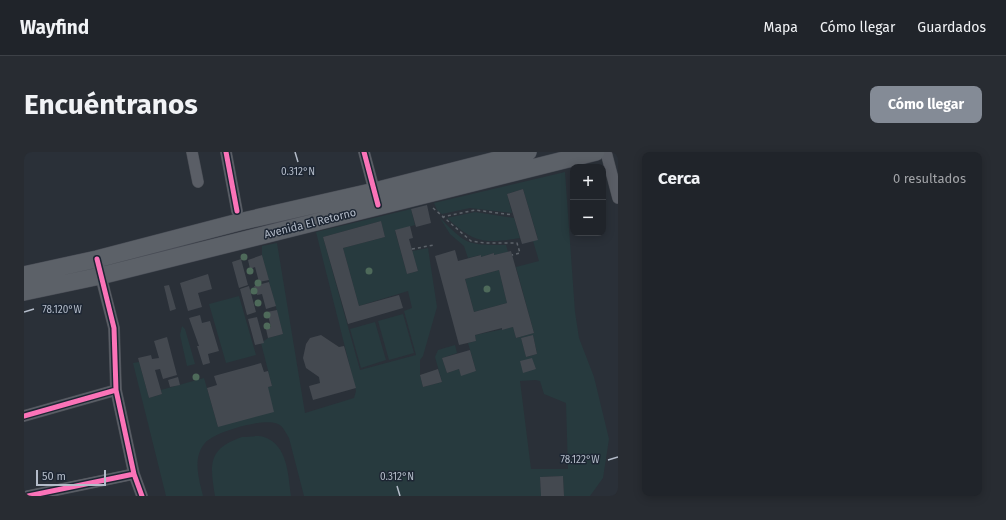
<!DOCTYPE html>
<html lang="es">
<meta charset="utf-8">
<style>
body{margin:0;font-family:"Fira Sans",sans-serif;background:#282c32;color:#f1f3f6}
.controls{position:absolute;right:12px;top:12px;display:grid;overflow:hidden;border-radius:8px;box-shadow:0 2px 10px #0003}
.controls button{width:36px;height:36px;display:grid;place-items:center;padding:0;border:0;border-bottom:1px solid #3d4147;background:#20242a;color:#f1f3f6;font:20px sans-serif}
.scale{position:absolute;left:12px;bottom:10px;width:70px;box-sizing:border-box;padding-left:4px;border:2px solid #b4bcc9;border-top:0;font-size:11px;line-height:14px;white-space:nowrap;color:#b4bcc9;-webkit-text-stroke:3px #1d2633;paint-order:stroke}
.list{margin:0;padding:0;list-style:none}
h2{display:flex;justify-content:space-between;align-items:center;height:52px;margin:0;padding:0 16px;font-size:17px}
h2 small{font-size:13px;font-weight:400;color:#a2a4a8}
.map{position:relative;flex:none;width:594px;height:344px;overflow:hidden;border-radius:8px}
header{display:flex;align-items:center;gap:24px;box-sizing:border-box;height:56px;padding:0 20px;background:#20242a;border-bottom:1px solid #3d4147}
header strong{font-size:19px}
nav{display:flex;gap:22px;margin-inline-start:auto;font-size:14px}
.intro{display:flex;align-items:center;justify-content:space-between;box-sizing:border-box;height:96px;padding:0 24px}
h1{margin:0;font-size:28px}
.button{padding:10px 18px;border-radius:8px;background:#848b96;color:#fff;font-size:14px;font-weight:700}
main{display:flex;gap:24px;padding:0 24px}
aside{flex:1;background:#20242a;border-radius:8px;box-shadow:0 2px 10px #0003}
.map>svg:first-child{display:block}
</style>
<header>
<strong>Wayfind</strong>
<nav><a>Mapa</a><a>Cómo llegar</a><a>Guardados</a></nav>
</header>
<div class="intro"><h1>Encuéntranos</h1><a class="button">Cómo llegar</a></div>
<main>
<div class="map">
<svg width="594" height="344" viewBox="0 0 594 344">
<rect width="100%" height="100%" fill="#2a3038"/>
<path fill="#273a3e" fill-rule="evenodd" d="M541 20 551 160 555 186 570 225 585 287 579 326 566 344H540L539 324 516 325 517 344H280L265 286C262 281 259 274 254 272 241 265 190 280 181 291 168 306 175 327 179 344H142L109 211 115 210 125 246 138 242 137 238 180 226 194 275 244 235 248 234 237 191 244 186 259 182 238 103V94L253 91 281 261 330 246 332 239 292 80 387 57 391 73 371 79 383 122 394 119 388 99 404 96 413 155 399 204 396 208V223L399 235 418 230 411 205 414 198 431 193 433 201 418 206 423 221 435 217 437 223 452 219 444 191 452 189 451 183 489 175 492 186 510 181 492 115 515 109 509 89 514 87 499 37 483 42 488 61 446 56 418 62 413 58 410 51ZM357 69 361 85 319 96 335 154 384 139 388 156 380 159 392 203 336 218 299 85ZM509 183 513 202 502 205 497 186ZM512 228 516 229 520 242 542 251 544 317H507L496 229Z
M451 60 490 66 496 86C460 92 450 91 423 66Z
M416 66C443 93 443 93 482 93L484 100 470 103V101L457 105 456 103 444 106 440 94 426 82Z
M475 118 483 151 450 160 441 127Z
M215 144 232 203 202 211 185 152Z
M379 162 390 201 365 208 354 169Z
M351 170 362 208 337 216 326 177Z
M158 174 161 177 171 212 163 214 156 183Z
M218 285C225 285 234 283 240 285 264 293 264 323 267 344H191C186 313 183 297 218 285Z"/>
<path fill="#444950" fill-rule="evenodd" d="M499 37 514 88 498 92 483 42Z
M403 53 407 71 392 75 387 57Z
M357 69 361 85 319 96 335 154 375 143 379 156 324 172 299 85Z
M386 74 389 86 385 87 394 119 383 122 371 78Z
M431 98 434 109 457 103V105L470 101V103L487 99 510 181 492 186 489 175 478 178V176L451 183 452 189 435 193 411 104ZM475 118 483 151 450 160 441 127Z
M238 103 245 128 235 130 231 115 226 117 224 108Z
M217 107 224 133 215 136 208 110Z
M184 122 188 137 174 141 178 155 164 159 156 131Z
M245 130 252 154 242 157 238 142 233 143 230 134Z
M145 133 152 157 146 159 140 134Z
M225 134 232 160 223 163 216 137Z
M253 158 259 182 244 186 242 177 247 175 243 160Z
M176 163 178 171 186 169 195 199 184 202 186 211 179 213 173 194H175L165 166Z
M233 165 240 191 231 193 224 167Z
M297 183 315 195 320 194 332 236 289 248 285 234 296 231 295 225 282 216 279 206 282 192 286 186Z
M509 183 513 202 502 205 497 186Z
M143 185 153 223 139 227 136 217 131 218 138 242 125 246 114 206 127 203 128 207 135 206 130 189Z
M446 198 452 219 437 224 435 217 423 221 418 206Z
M508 206 512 217 499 221 496 209Z
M237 211 240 220 244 219 248 234 244 235 250 260 194 275 183 236 193 233 190 224Z
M414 217 418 230 399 235 396 223Z
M154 225 156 233 146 235 144 228Z
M539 324 540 344H517L516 325Z"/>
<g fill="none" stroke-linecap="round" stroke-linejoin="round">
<g stroke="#484c53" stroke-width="12">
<path id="street" d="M168 0 174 30
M202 0 213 59
M340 0 352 45
M582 0 594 46
M92 238 110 322 118 344
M0 264 92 238 90 176 75 117
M4 344 110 322"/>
</g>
<g stroke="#484c55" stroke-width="18">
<path id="primary" d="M0 123 73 107 215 70 351 39 504 0
M0 140 76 124 572 0"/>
</g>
<path stroke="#5d636a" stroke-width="1.5" stroke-dasharray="3 3" stroke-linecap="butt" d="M409 56 447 89 461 91H493L496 101 488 103
M418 65 451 58 489 63
M388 97 410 93"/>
<use href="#street" stroke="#5a5e66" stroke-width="11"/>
<use href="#primary" stroke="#5c6168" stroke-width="17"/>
<g stroke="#1d2633" stroke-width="8">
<path id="cycleway" d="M202 0 213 59
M340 0 354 53
M92 238 110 322 118 344
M0 264 92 238 90 176 73 107
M4 344 110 322"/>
</g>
<use href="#cycleway" stroke="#fb73b8" stroke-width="5"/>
</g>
<g fill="#4e6a5a">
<circle cx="220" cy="105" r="3.5"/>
<circle cx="226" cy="119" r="3.5"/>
<circle cx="345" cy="119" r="3.5"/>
<circle cx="234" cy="131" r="3.5"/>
<circle cx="463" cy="137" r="3.5"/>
<circle cx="230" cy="139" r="3.5"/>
<circle cx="234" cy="151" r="3.5"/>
<circle cx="243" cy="163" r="3.5"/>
<circle cx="243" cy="174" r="3.5"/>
<circle cx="172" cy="225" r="3.5"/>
</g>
<path fill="none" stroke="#b4bcc9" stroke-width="1.5" d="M271 0 274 10M0 160 10 157M584 308 594 305M373 334 376 344"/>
<g text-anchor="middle" stroke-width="3" stroke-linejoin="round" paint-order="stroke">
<g font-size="11" fill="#b4bcc9" stroke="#1d2633">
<text transform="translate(286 71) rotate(-14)" y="4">Avenida El Retorno</text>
</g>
</g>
<g font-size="10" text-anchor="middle" fill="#b4bcc9" stroke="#1d2633" stroke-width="3" stroke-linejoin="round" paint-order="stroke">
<text x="274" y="23">0.312°N</text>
<text x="38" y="161">78.120°W</text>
<text x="556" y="311">78.122°W</text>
<text x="373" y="328">0.312°N</text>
</g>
</svg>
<div class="controls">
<button>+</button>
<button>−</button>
</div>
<div class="scale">50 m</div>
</div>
<aside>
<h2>Cerca<small>0 resultados</small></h2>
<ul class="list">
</ul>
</aside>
</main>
